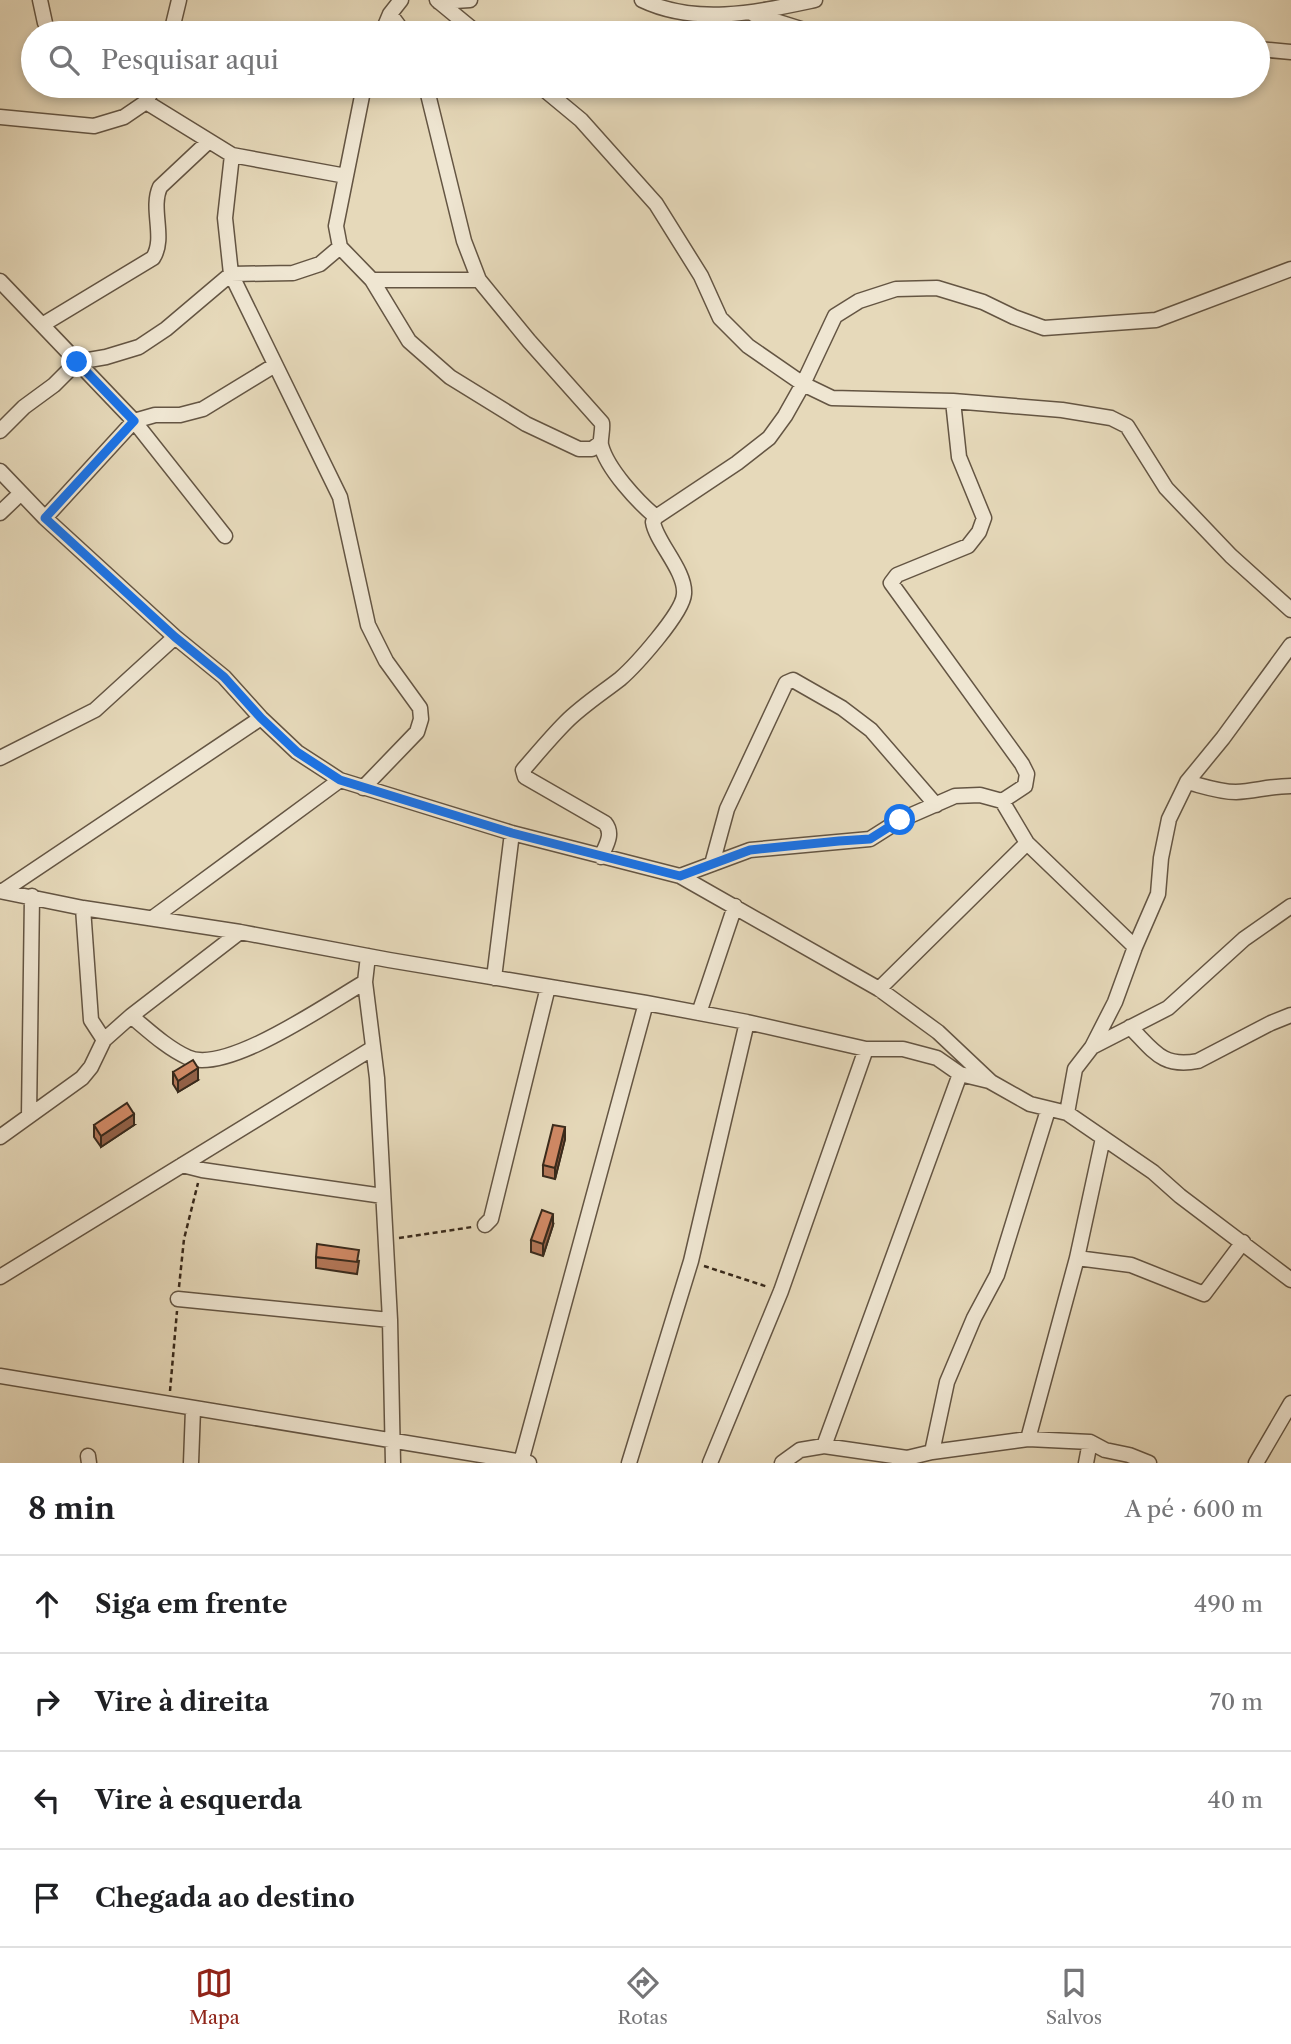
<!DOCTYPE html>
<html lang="pt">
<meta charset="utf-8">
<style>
body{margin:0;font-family:"Libre Caslon Text",serif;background:#f6f6f6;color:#202124}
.stop{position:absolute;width:21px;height:21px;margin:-16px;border:5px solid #1a73e8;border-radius:50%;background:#fff}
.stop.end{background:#1a73e8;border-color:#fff;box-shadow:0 2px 7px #0008}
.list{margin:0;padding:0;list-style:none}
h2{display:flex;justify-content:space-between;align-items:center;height:91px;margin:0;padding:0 28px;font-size:30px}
h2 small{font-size:23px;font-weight:400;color:#757577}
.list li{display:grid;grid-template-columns:46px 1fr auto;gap:21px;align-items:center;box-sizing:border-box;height:98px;padding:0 28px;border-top:2px solid #e0e0e0}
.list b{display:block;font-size:26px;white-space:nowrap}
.list em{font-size:23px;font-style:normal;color:#757577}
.icon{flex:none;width:38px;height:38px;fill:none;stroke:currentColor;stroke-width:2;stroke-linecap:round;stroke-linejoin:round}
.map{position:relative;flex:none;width:1291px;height:1463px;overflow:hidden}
.search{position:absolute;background:#fff;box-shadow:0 4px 10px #0003;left:21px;right:21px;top:21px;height:77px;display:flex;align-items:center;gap:18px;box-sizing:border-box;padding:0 24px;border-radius:38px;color:#757577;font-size:26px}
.sheet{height:483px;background:#fff}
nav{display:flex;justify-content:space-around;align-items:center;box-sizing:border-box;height:98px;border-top:2px solid #e0e0e0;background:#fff;font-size:19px;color:#757577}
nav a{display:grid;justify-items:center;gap:4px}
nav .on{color:#8f2418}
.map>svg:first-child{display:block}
</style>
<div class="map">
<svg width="1291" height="1463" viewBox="0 0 1291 1463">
<rect width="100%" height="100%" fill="#e6d9ba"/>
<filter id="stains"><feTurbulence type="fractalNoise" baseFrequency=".00286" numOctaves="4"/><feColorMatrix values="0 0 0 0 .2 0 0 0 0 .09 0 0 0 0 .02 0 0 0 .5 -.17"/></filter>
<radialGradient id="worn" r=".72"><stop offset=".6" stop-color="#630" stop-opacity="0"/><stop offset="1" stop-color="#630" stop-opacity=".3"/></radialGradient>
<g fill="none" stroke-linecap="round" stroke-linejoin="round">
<g stroke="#645543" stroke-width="17">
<path id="street" d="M40 0 45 23
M437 0 477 33
M642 0C697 26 758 12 815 0
M439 2 470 0
M390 14 404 33
M753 14 814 33
M171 33 179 0
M382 33 390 14 401 0
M1258 49 1291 52
M364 86 336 226 340 247 372 280 409 341 450 377 526 424 579 449H592L600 443
M426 86 464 241 479 280 529 341 602 423C603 430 600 439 601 445 607 469 638 502 656 517
M540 86 581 120 656 204 701 276 720 318 748 346 803 384 832 398 953 401 1062 410 1111 418 1127 426 1166 488 1231 556 1291 610
M1019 86H1029
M146 102 232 155 346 176
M0 117 94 126 124 117 146 102 154 86
M232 155 225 218 231 274 340 497 368 625 386 661 420 708 421 719 417 732 363 788
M372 280H479
M0 281 134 421 225 536
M42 325 153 258C166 238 150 209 160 187L209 141
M0 431 24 407 54 385 77 362 106 357 139 347 166 329 231 274 293 273 320 264 340 247
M0 471 45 518 175 637 224 677 261 718 297 752 340 780 512 833 680 876 879 989 938 1032 991 1082 1030 1104 1067 1113 1153 1172 1180 1196 1291 1280
M0 513 21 493
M45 518 134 421 155 415H180L203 409 275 365
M0 758 95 710 175 637
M1187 782C1203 786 1219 792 1236 792 1255 791 1271 786 1291 786
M1002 801 1027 843 1135 947
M601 857C606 845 614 834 605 823L525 777 523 770C537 754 551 737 566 722 582 706 602 693 620 679 635 666 683 613 684 594 686 571 656 542 653 522L656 517 737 463 769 438 785 416 803 384 835 316 859 301 896 289 937 288 983 302 1014 317 1044 328 1156 320 1291 269
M712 864 727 809 786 683 793 680 842 708 871 730 936 805
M680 876 750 850 870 839 900 820 955 796 980 795 1002 801 1025 786 1027 774 1022 764 891 583 897 575 968 546 979 532 984 518 959 457 953 401
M0 891 83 908 240 932 389 960 646 1003 747 1022 866 1049H903L937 1058 960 1074 989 1081
M3 891 261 718
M83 908 91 1020 104 1040
M154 917 340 780
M368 956 365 982 377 1078 390 1320 393 1463
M494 978 512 833
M879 989 1027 843
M699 1013 735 906
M131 1016C148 1030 167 1048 187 1057 225 1076 330 1002 365 982
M1130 1027C1154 1051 1162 1068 1198 1061L1271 1023 1291 1015
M1092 1047 1168 1008 1244 939 1291 906
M1067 1113 1075 1069 1092 1047 1115 1002 1135 947 1158 894 1161 858 1169 819 1187 782 1223 738 1291 645
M29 1116 32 896
M0 1137 82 1078 91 1067 104 1040 131 1016 240 932
M182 1165 202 1170 383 1196
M485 1225 491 1219 548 987
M1077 1258 1131 1265 1204 1294 1243 1242
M0 1277 373 1048
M178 1299 390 1320
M0 1376 529 1463
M1028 1439 1077 1258 1103 1138
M824 1446 960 1074
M932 1452 947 1382 974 1318 997 1275 1048 1110
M88 1456 89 1463
M521 1462 646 1003
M191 1463 193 1409
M629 1463 691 1261 747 1022
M710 1463 781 1291 866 1049
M782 1463 800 1450 824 1446 907 1458 932 1452 1028 1439 1090 1442 1105 1450 1129 1455 1149 1463
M1086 1463 1090 1442
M1256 1463 1291 1403"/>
</g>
<path stroke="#38291b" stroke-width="2.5" stroke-dasharray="5 3.5" stroke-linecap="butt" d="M399 1238 472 1227
M704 1266 768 1287
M179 1287 184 1239 198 1183
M170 1391 177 1311"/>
<use href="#street" stroke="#efe6d2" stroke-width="14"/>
</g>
<path fill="#b37657" stroke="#38291b" stroke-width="2" d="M173 1072 198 1080 178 1092 173 1084Z
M94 1125H134L101 1147 94 1137Z
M565 1139 555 1179 543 1176V1165Z
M553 1225 543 1256 531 1252V1240Z
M316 1257 359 1261 357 1274 316 1268Z"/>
<path fill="#926047" stroke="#38291b" stroke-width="2" d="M198 1068V1080L178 1092V1081Z
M134 1114V1125L101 1147V1136Z
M565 1127V1139L555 1179V1168Z
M553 1214V1225L543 1256V1244Z"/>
<path fill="#d08965" stroke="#38291b" stroke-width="2" d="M193 1060 198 1068 178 1081 173 1072Z
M127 1103 134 1114 101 1136 94 1125Z
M553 1125 565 1127 555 1168 543 1165Z
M542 1210 553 1214 543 1244 531 1240Z
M317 1244 359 1250 357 1262 316 1257Z"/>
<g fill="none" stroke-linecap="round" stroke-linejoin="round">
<path stroke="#1a73e8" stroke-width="9" d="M77 362 134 421 45 518 175 637 224 677 261 718 297 752 340 780 512 833 680 876 750 850 839 841 870 839 900 820"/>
</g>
<rect width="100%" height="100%" filter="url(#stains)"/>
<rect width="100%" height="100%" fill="url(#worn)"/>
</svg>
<div class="stop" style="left:900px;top:820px"></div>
<div class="stop end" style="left:77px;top:362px"></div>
<div class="search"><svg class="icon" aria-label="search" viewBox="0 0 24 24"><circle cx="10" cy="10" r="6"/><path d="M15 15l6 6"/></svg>Pesquisar aqui</div>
</div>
<section class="sheet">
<h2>8 min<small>A pé · 600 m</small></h2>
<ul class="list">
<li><svg class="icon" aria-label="ahead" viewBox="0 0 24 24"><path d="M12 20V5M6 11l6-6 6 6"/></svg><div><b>Siga em frente</b></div><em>490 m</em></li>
<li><svg class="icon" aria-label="right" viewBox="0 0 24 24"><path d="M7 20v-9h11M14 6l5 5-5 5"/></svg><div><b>Vire à direita</b></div><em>70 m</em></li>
<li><svg class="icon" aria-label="left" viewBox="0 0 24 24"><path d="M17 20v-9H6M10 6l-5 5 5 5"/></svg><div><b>Vire à esquerda</b></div><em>40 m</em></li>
<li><svg class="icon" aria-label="arrive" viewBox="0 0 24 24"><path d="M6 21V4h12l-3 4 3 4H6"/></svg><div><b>Chegada ao destino</b></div></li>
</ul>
</section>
<nav>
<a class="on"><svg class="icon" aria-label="map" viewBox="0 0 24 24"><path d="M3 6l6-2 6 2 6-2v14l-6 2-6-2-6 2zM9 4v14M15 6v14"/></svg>Mapa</a>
<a><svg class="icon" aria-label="directions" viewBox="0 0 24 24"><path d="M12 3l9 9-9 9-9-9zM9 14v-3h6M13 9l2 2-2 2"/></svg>Rotas</a>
<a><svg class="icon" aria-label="saved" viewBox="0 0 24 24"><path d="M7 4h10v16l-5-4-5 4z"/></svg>Salvos</a>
</nav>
